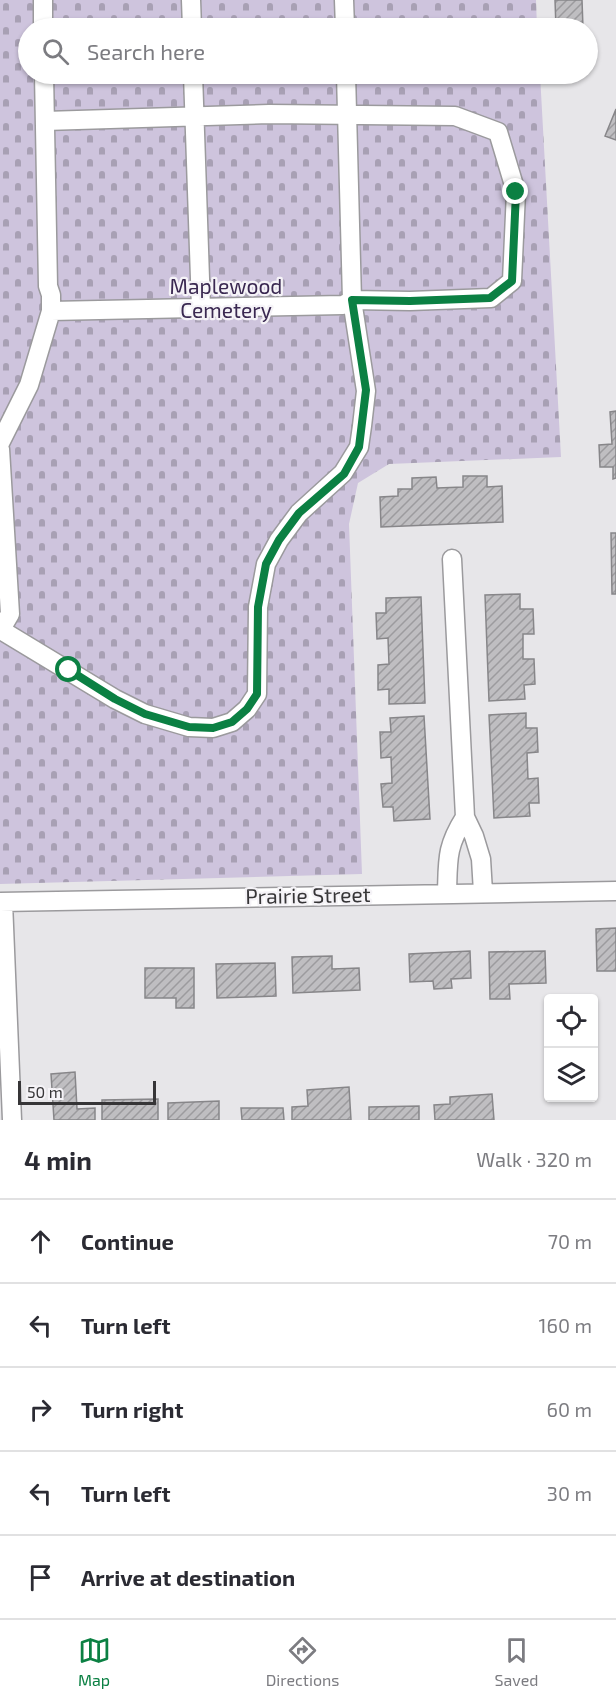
<!DOCTYPE html>
<meta charset="utf-8">
<style>
body{margin:0;font-family:"Exo 2",sans-serif;background:#f7f7f7;color:#2b2b33}
.controls{position:absolute;right:18px;bottom:18px;display:grid;overflow:hidden;border-radius:6px;box-shadow:0 2px 4px #0004}
.controls button{width:54px;height:54px;display:grid;place-items:center;padding:0;border:0;border-bottom:2px solid #e1e1e2;background:#fff;color:#2b2b33;font:30px sans-serif}
.scale{position:absolute;left:18px;bottom:15px;width:138px;box-sizing:border-box;padding-left:6px;border:3px solid #363537;border-top:0;font-size:16px;line-height:21px;white-space:nowrap;color:#363537;-webkit-text-stroke:4px #f5f3f7;paint-order:stroke}
.stop{position:absolute;width:18px;height:18px;margin:-14px;border:4px solid #0b8043;border-radius:50%;background:#fff}
.stop.end{background:#0b8043;border-color:#fff;box-shadow:0 2px 6px #0008}
.list{margin:0;padding:0;list-style:none}
h2{display:flex;justify-content:space-between;align-items:center;height:78px;margin:0;padding:0 24px;font-size:26px}
h2 small{font-size:20px;font-weight:400;color:#7c7c81}
.list li{display:grid;grid-template-columns:39px 1fr auto;gap:18px;align-items:center;box-sizing:border-box;height:84px;padding:0 24px;border-top:2px solid #e1e1e2}
.list b{display:block;font-size:22px;white-space:nowrap}
.list em{font-size:20px;font-style:normal;color:#7c7c81}
.icon{flex:none;width:33px;height:33px;fill:none;stroke:currentColor;stroke-width:2;stroke-linecap:round;stroke-linejoin:round}
.map{position:relative;flex:none;width:616px;height:1120px;overflow:hidden}
.search{position:absolute;background:#fff;box-shadow:0 2px 4px #0004;left:18px;right:18px;top:18px;height:66px;display:flex;align-items:center;gap:15px;box-sizing:border-box;padding:0 21px;border-radius:33px;color:#7c7c81;font-size:22px}
.sheet{height:498px;background:#fff}
nav{display:flex;justify-content:space-around;align-items:center;box-sizing:border-box;height:84px;border-top:2px solid #e1e1e2;background:#fff;font-size:16px;color:#7c7c81}
nav a{display:grid;justify-items:center;gap:3px}
nav .on{color:#0b8043}
.map>svg:first-child{display:block}
</style>
<div class="map">
<svg width="616" height="1120" viewBox="0 0 616 1120">
<defs>
<pattern id="cemetery-stones" width="16" height="16" patternUnits="userSpaceOnUse" patternTransform="scale(1.5)"><rect width="16" height="16" fill="#cec4dd"/><path d="M2 7V4a2 2 0 0 1 4 0v3zM10 15v-3a2 2 0 0 1 4 0v3z" fill="#a8a0b4"/></pattern>
<pattern id="building-hatch" width="6" height="6" patternUnits="userSpaceOnUse" patternTransform="scale(1.5)"><rect width="6" height="6" fill="#bfbec1"/><path d="M-1 1l2-2M0 6l6-6M5 7l2-2" fill="none" stroke="#9c9b9e"/></pattern>
</defs>
<rect width="100%" height="100%" fill="#e7e6e9"/>
<path fill="url(#cemetery-stones)" d="M0 0H536L537 28H28V74H540L561 457 389 464 358 483 349 524 362 874 0 884Z"/>
<path fill="url(#building-hatch)" stroke="#878689" stroke-width="1.5" d="M555 0H582L583 28H556Z
M616 109V140L605 136Z
M616 411V478L613 479V467H600L599 445 612 444 610 412Z
M463 476H487V487L502 486 503 522 381 527 380 497 398 496V489H412V478L436 477 437 488 463 487Z
M611 533H616V594H612Z
M520 594V609H533L534 634H523V659H534L535 684 524 685 525 699 489 701 485 595Z
M421 597 425 703 389 704V689L378 690V665L389 664 388 638 377 639 376 613H386V598Z
M526 713V728H537L538 752 527 753 528 779 538 778 539 803H529L530 816 494 818 489 715Z
M424 716 430 819 394 821 393 807H383L381 784 392 783 391 757 381 758 380 732H391L390 718Z
M616 928V971H597L596 929Z
M470 951 471 978 451 979 452 988 434 989 433 981 410 982 409 954Z
M545 951 546 983 509 984 510 999H490L489 952Z
M332 956V969L359 968 360 990 293 993 292 957Z
M275 963 276 996 217 998 216 964Z
M145 968H194V1008H176V998H145Z
M75 1072 77 1109 95 1108V1120H54L51 1074Z
M349 1087 351 1120H292V1107L308 1106 307 1090Z
M492 1094 494 1120H435L434 1105 450 1104V1097Z
M158 1099V1120H102V1100Z
M219 1101V1120H168V1103Z
M419 1106V1120H369V1107Z
M241 1108H283L284 1120H242Z"/>
<g fill="none" stroke-linecap="round" stroke-linejoin="round">
<g stroke="#9b9a9d" stroke-width="21">
<path id="minor" d="M43 0V28
M191 0 192 28
M344 0 345 28
M193 74 201 308
M45 121 269 114 455 116 498 132 516 192 512 281 491 298 410 301 352 300 343 305 51 311
M0 443 29 385 51 311V295L48 286 44 74
M0 449 10 614 0 631
M1 630 115 699 145 714 189 727 213 728 232 722 247 709 257 694 258 607 266 564 279 540 299 513 343 473 359 447 362 426 366 391 352 300 346 74
M465 817 474 836 481 859 483 892
M447 893C448 860 446 847 465 817L452 559
M0 902 616 891
M3 902 12 1120"/>
</g>
<use href="#minor" stroke="#fff" stroke-width="18"/>
</g>
<g fill="none" stroke-linecap="round" stroke-linejoin="round">
<path stroke="#0b8043" stroke-width="8" d="M69 670 115 699 145 714 189 727 213 728 232 722 247 709 257 694 258 607 266 564 279 540 299 513 344 474 359 447 366 390 352 300 410 301 490 298 512 281 516 192"/>
</g>
<g text-anchor="middle" stroke-width="4.5" stroke-linejoin="round" paint-order="stroke">
<g font-size="21" fill="#3a2851" stroke="#f5f3f7">
<text x="226" y="294">Maplewood<tspan x="226" dy="24">Cemetery</tspan></text>
</g>
<g font-size="21" fill="#363537" stroke="#f5f3f7">
<text transform="translate(308 896) rotate(-1)" y="7">Prairie Street</text>
</g>
</g>
</svg>
<div class="controls">
<button><svg class="icon" aria-label="locate" viewBox="0 0 24 24"><circle cx="12" cy="12" r="6"/><path d="M12 2v4M12 18v4M2 12h4M18 12h4"/></svg></button>
<button><svg class="icon" aria-label="layers" viewBox="0 0 24 24"><path d="M12 4l9 5-9 5-9-5zM3 14l9 5 9-5"/></svg></button>
</div>
<div class="scale">50 m</div>
<div class="stop" style="left:69px;top:670px"></div>
<div class="stop end" style="left:516px;top:192px"></div>
<div class="search"><svg class="icon" aria-label="search" viewBox="0 0 24 24"><circle cx="10" cy="10" r="6"/><path d="M15 15l6 6"/></svg>Search here</div>
</div>
<section class="sheet">
<h2>4 min<small>Walk · 320 m</small></h2>
<ul class="list">
<li><svg class="icon" aria-label="ahead" viewBox="0 0 24 24"><path d="M12 20V5M6 11l6-6 6 6"/></svg><div><b>Continue</b></div><em>70 m</em></li>
<li><svg class="icon" aria-label="left" viewBox="0 0 24 24"><path d="M17 20v-9H6M10 6l-5 5 5 5"/></svg><div><b>Turn left</b></div><em>160 m</em></li>
<li><svg class="icon" aria-label="right" viewBox="0 0 24 24"><path d="M7 20v-9h11M14 6l5 5-5 5"/></svg><div><b>Turn right</b></div><em>60 m</em></li>
<li><svg class="icon" aria-label="left" viewBox="0 0 24 24"><path d="M17 20v-9H6M10 6l-5 5 5 5"/></svg><div><b>Turn left</b></div><em>30 m</em></li>
<li><svg class="icon" aria-label="arrive" viewBox="0 0 24 24"><path d="M6 21V4h12l-3 4 3 4H6"/></svg><div><b>Arrive at destination</b></div></li>
</ul>
</section>
<nav>
<a class="on"><svg class="icon" aria-label="map" viewBox="0 0 24 24"><path d="M3 6l6-2 6 2 6-2v14l-6 2-6-2-6 2zM9 4v14M15 6v14"/></svg>Map</a>
<a><svg class="icon" aria-label="directions" viewBox="0 0 24 24"><path d="M12 3l9 9-9 9-9-9zM9 14v-3h6M13 9l2 2-2 2"/></svg>Directions</a>
<a><svg class="icon" aria-label="saved" viewBox="0 0 24 24"><path d="M7 4h10v16l-5-4-5 4z"/></svg>Saved</a>
</nav>
